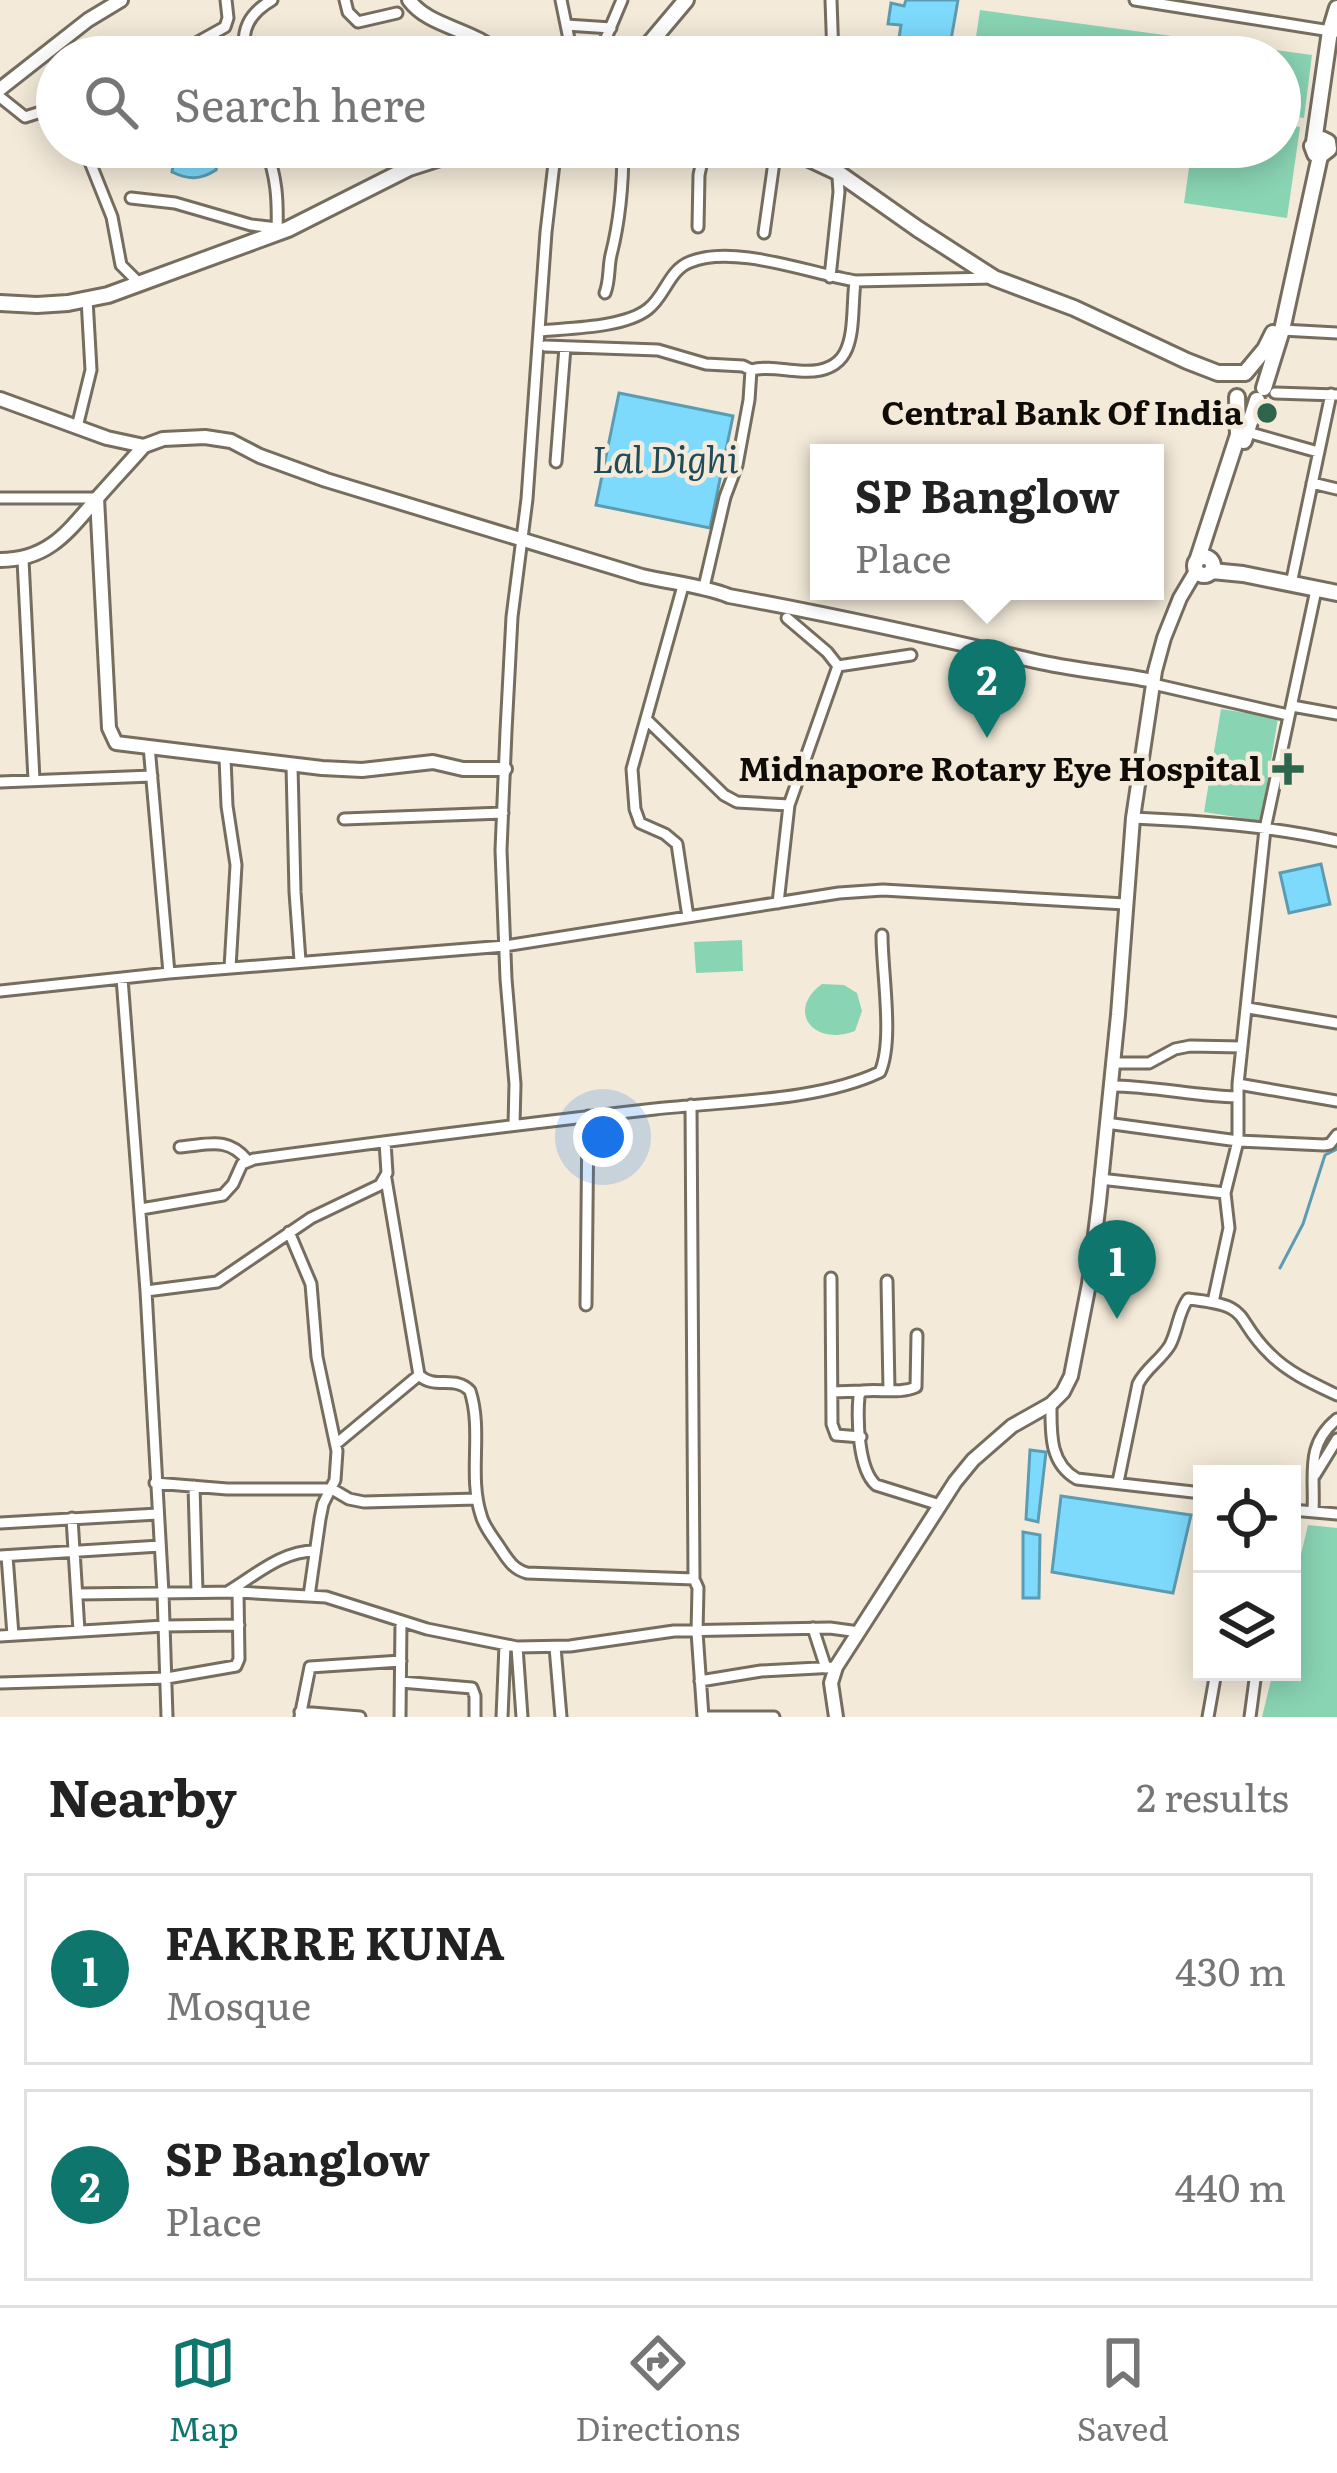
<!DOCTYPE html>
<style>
body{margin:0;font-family:Literata,serif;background:#f6f6f6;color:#222}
.controls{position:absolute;right:36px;bottom:36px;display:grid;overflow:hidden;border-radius:0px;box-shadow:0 6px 30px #0003}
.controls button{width:108px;height:108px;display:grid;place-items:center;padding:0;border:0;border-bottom:3px solid #e0e0e0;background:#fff;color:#222;font:60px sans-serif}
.you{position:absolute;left:603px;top:1137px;width:42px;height:42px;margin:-30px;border:9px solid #fff;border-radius:50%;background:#1a73e8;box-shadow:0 0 0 18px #1a73e833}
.badge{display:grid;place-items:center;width:78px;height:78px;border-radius:50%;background:#0f766e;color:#fff;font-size:39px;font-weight:700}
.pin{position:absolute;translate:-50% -99px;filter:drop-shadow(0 3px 6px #0008)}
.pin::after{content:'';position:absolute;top:63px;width:42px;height:36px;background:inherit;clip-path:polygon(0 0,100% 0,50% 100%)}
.popup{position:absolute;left:810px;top:444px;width:354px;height:156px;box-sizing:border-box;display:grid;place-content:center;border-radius:0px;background:#fff;filter:drop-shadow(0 3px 9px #0005);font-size:39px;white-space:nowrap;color:#767676}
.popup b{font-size:45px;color:#222}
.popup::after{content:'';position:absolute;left:50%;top:100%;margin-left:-24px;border:24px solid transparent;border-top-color:#fff}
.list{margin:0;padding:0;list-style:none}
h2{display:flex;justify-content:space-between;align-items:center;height:156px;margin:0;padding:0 48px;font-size:51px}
h2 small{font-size:39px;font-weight:400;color:#767676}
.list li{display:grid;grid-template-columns:78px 1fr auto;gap:36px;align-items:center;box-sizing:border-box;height:192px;margin:0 24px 24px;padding:0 24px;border:3px solid #e0e0e0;border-radius:0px}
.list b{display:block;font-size:45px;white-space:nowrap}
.list p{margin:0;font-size:39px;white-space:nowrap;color:#767676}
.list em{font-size:39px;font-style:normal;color:#767676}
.icon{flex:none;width:66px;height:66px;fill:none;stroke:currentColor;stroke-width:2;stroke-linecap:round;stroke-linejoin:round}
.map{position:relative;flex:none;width:1337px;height:1717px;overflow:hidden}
.search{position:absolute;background:#fff;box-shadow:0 6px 30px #0003;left:36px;right:36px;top:36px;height:132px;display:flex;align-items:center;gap:30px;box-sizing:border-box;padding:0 42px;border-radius:66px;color:#767676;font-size:45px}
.sheet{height:588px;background:#fff}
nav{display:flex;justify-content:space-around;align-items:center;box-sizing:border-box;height:168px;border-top:3px solid #e0e0e0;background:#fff;font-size:33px;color:#767676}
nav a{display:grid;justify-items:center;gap:6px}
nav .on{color:#0f766e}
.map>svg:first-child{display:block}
</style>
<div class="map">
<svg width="1337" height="1717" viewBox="0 0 1337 1717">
<rect width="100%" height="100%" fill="#f3ead9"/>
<path fill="#89d4b3" d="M980 10 1312 55 1304 118 1280 114V57H973Z
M1280 124 1300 127 1287 218 1184 203 1192 147H1280Z
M1221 709 1278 718 1261 821 1204 812Z
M742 940 743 971 696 973 694 942Z
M822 984 844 985 857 993 862 1011 855 1031C812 1047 786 1010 822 984Z
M1308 1525 1337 1528V1717H1262L1273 1672H1292V1592Z"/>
<path fill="#7ddafc" stroke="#5c9cb2" stroke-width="3" d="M906 0H958L948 57 898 45 901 25 888 24 891 3 904 6Z
M176 147H213L219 152 216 170C200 180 189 180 172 172Z
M619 393 733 416 710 528 596 505Z
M1321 864 1330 904 1289 913 1280 873Z
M1030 1450 1046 1452 1038 1522 1026 1519Z
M1061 1496 1191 1515 1173 1593 1052 1572Z
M1023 1532 1040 1535 1039 1598H1023Z"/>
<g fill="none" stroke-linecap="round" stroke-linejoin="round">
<path stroke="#5c9cb2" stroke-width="3" d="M1280 1268 1303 1224 1325 1155 1337 1149"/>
<g stroke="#756d5e" stroke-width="15">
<path id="street" d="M345 0 348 12 358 22 397 13
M561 0 570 44 568 57
M831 0 833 57
M1135 0 1337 32
M566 25 611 28
M171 57 225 27 228 18 226 0
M245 57C241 30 248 14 272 0
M598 57 622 0
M0 97 25 117 57 107
M84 147 112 217 121 265 140 284
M265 147C277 176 278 201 277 233
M131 198 175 203 251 225 277 228
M698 227 699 175 705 147
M764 233 774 162 780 151
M830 277 839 192 836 147
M605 293C610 280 608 268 611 255 620 220 623 183 623 147
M1282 330 1337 333
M540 331C569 328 624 328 648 309 665 296 669 270 690 262 734 244 809 273 855 281
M545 346 658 350 706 364 743 366 751 370 749 400 737 465 725 497 704 587
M751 370C767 366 783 370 799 371 861 376 850 325 855 281L994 278
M1275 393 1336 395
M77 427 91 370 87 299
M1247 432 1318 452
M556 462 565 347
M1312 483 1337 489
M0 498H97
M23 560 34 780
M1291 584 1331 394
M683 586 632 769 635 809 640 823 665 834 677 844 688 917
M787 618 827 652 838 666 789 805
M838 666 911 655
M1153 684 1288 715
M1292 706 1337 714
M646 719 724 795 737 802 789 805 778 903
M149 746 169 973
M225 758 227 806 236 865 230 968
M292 766 295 892 300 961
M0 782 152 776
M1133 818C1202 821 1270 826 1337 841
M344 819 503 813
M122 978 146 1291 163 1593 167 1717
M0 991 169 973 505 946 839 893 883 890 1125 904
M1248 1008 1337 1023
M1113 1063H1149L1175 1049 1190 1046 1242 1047
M1238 1084 1337 1101
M1111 1086C1154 1086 1194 1096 1237 1097
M691 1105 694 1579
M1106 1123 1238 1141 1324 1145 1330 1144 1337 1135
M514 1125 515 1084 506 979 501 850 506 731 512 617 527 499 546 232 555 155 559 147
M180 1147C208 1145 227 1136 247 1160
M386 1179 419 1375C434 1390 456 1375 470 1391 483 1431 468 1475 481 1515 484 1527 493 1537 500 1548 508 1560 513 1569 527 1573L694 1579 698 1588 697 1632 703 1717H774
M1100 1179 1225 1193
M141 1209 223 1195 233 1184 242 1164 254 1159C388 1141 521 1124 655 1109 724 1101 817 1102 880 1072 894 1040 882 973 882 935
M289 1232 311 1284 317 1357 337 1451 335 1480 323 1504 320 1519 309 1596
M831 1278 832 1424 836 1435 861 1437
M887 1281 889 1390
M146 1291 217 1282 311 1218 380 1185 387 1173 385 1142
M1213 1302 1229 1228 1225 1193 1238 1141V1084L1265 829 1316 590
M586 1305 588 1116
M917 1335 916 1387C900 1394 880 1389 862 1391L859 1396C857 1420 858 1469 876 1485L940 1505
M832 1392 862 1391
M1051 1404C1051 1433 1049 1463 1077 1479L1202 1493
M336 1444 419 1375
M1315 1475 1337 1439
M1118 1482 1138 1384C1146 1368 1161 1360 1170 1345 1178 1330 1178 1312 1188 1299 1256 1306 1231 1317 1271 1355 1289 1373 1314 1384 1337 1395
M155 1483 227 1489H332L349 1499 364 1502 477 1499
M194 1486 197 1592
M1292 1510 1337 1514
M1313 1511C1315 1474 1305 1445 1337 1419
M72 1518 79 1631
M0 1523 158 1514
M0 1556 160 1546
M7 1556 13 1635
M229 1591C257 1574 282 1551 315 1551
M77 1594 238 1592 326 1597 427 1629 517 1647 570 1646 674 1631 830 1628 859 1632
M813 1628 826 1668
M0 1636 164 1626 239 1625
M517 1647 522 1717
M555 1647 561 1717
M700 1681 761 1671 836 1667
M401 1682 472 1688 475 1696V1717
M0 1683 167 1678 236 1666 239 1659 238 1592
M300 1712 360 1717
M300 1717 310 1667 401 1661
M400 1717 401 1621
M502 1717 505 1645
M1208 1717 1216 1672
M1250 1717 1256 1672"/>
</g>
<g stroke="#756d5e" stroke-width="18">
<path id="secondary" d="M409 0C431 29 473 27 503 57
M0 89 88 20 121 0
M0 399 107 438 144 446 163 439 205 437 231 441 260 456 326 480 642 576C671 583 701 585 729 596 832 615 933 637 1035 661 1074 670 1114 673 1153 681
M97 498 109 728 116 743 322 768 362 770 433 762 463 769H505
M0 560C50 560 69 530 99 496 114 479 129 463 144 446
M836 1717 831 1683 836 1667 955 1482 973 1460 1012 1426 1051 1404 1063 1392 1071 1376 1089 1284 1099 1202 1118 1015 1133 818 1155 671 1164 638 1180 598 1196 571"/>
</g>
<g stroke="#756d5e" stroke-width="20">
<path id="primary" d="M638 57 686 0
M1314 142 1330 31 1337 8
M767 147 805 157 837 172 918 229 994 278 1074 308 1187 361 1218 373H1244
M0 303 37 305 68 303 108 295 288 229 409 168 474 147
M1245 373 1265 349 1273 333
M1264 388 1282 330 1320 156 1329 149 1328 142 1322 139 1312 146 1315 154 1320 156
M1244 441 1257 400
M1195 566a9 9 0 1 1 18 0a9 9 0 1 1-18 0Z
M1198 558 1238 435 1237 397
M1212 571 1243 574 1337 593"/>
</g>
<use href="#street" stroke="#fff" stroke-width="9"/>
<use href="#secondary" stroke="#fff" stroke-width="12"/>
<use href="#primary" stroke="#fff" stroke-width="14"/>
</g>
<g fill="#2d654d" stroke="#f3ead9" stroke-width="4.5">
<circle cx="1267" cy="413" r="12"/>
<path d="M1282 751h12v12h12v12h-12v12h-12v-12h-12v-12h12z"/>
</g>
<g text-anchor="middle" stroke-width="9" stroke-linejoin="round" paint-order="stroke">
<g font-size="33" font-weight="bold" fill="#0f0c07" stroke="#f3ead9" text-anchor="end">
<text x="1243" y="425">Central Bank Of India</text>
<text x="1261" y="781">Midnapore Rotary Eye Hospital</text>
</g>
<g font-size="36" font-style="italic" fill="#224b5a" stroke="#f3ead9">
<text x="665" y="473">Lal Dighi</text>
</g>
</g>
</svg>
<div class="controls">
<button><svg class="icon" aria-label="locate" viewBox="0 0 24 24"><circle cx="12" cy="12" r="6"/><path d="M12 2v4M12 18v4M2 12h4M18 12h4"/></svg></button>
<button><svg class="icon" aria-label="layers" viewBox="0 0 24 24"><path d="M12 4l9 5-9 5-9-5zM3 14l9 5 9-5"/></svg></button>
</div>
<div class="you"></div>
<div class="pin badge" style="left:1117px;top:1319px">1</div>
<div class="pin badge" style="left:987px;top:738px">2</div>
<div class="popup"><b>SP Banglow</b>Place</div>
<div class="search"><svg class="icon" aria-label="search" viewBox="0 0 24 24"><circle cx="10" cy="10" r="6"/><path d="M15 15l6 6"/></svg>Search here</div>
</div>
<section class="sheet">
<h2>Nearby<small>2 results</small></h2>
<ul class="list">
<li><span class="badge">1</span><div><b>FAKRRE KUNA</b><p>Mosque</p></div><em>430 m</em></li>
<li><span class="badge">2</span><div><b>SP Banglow</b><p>Place</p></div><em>440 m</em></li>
</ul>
</section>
<nav>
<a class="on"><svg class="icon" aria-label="map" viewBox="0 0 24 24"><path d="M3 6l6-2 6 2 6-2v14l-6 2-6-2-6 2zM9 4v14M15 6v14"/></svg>Map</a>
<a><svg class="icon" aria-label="directions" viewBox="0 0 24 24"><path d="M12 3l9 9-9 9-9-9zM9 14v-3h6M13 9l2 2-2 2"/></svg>Directions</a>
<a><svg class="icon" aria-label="saved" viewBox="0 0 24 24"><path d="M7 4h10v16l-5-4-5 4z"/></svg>Saved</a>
</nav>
